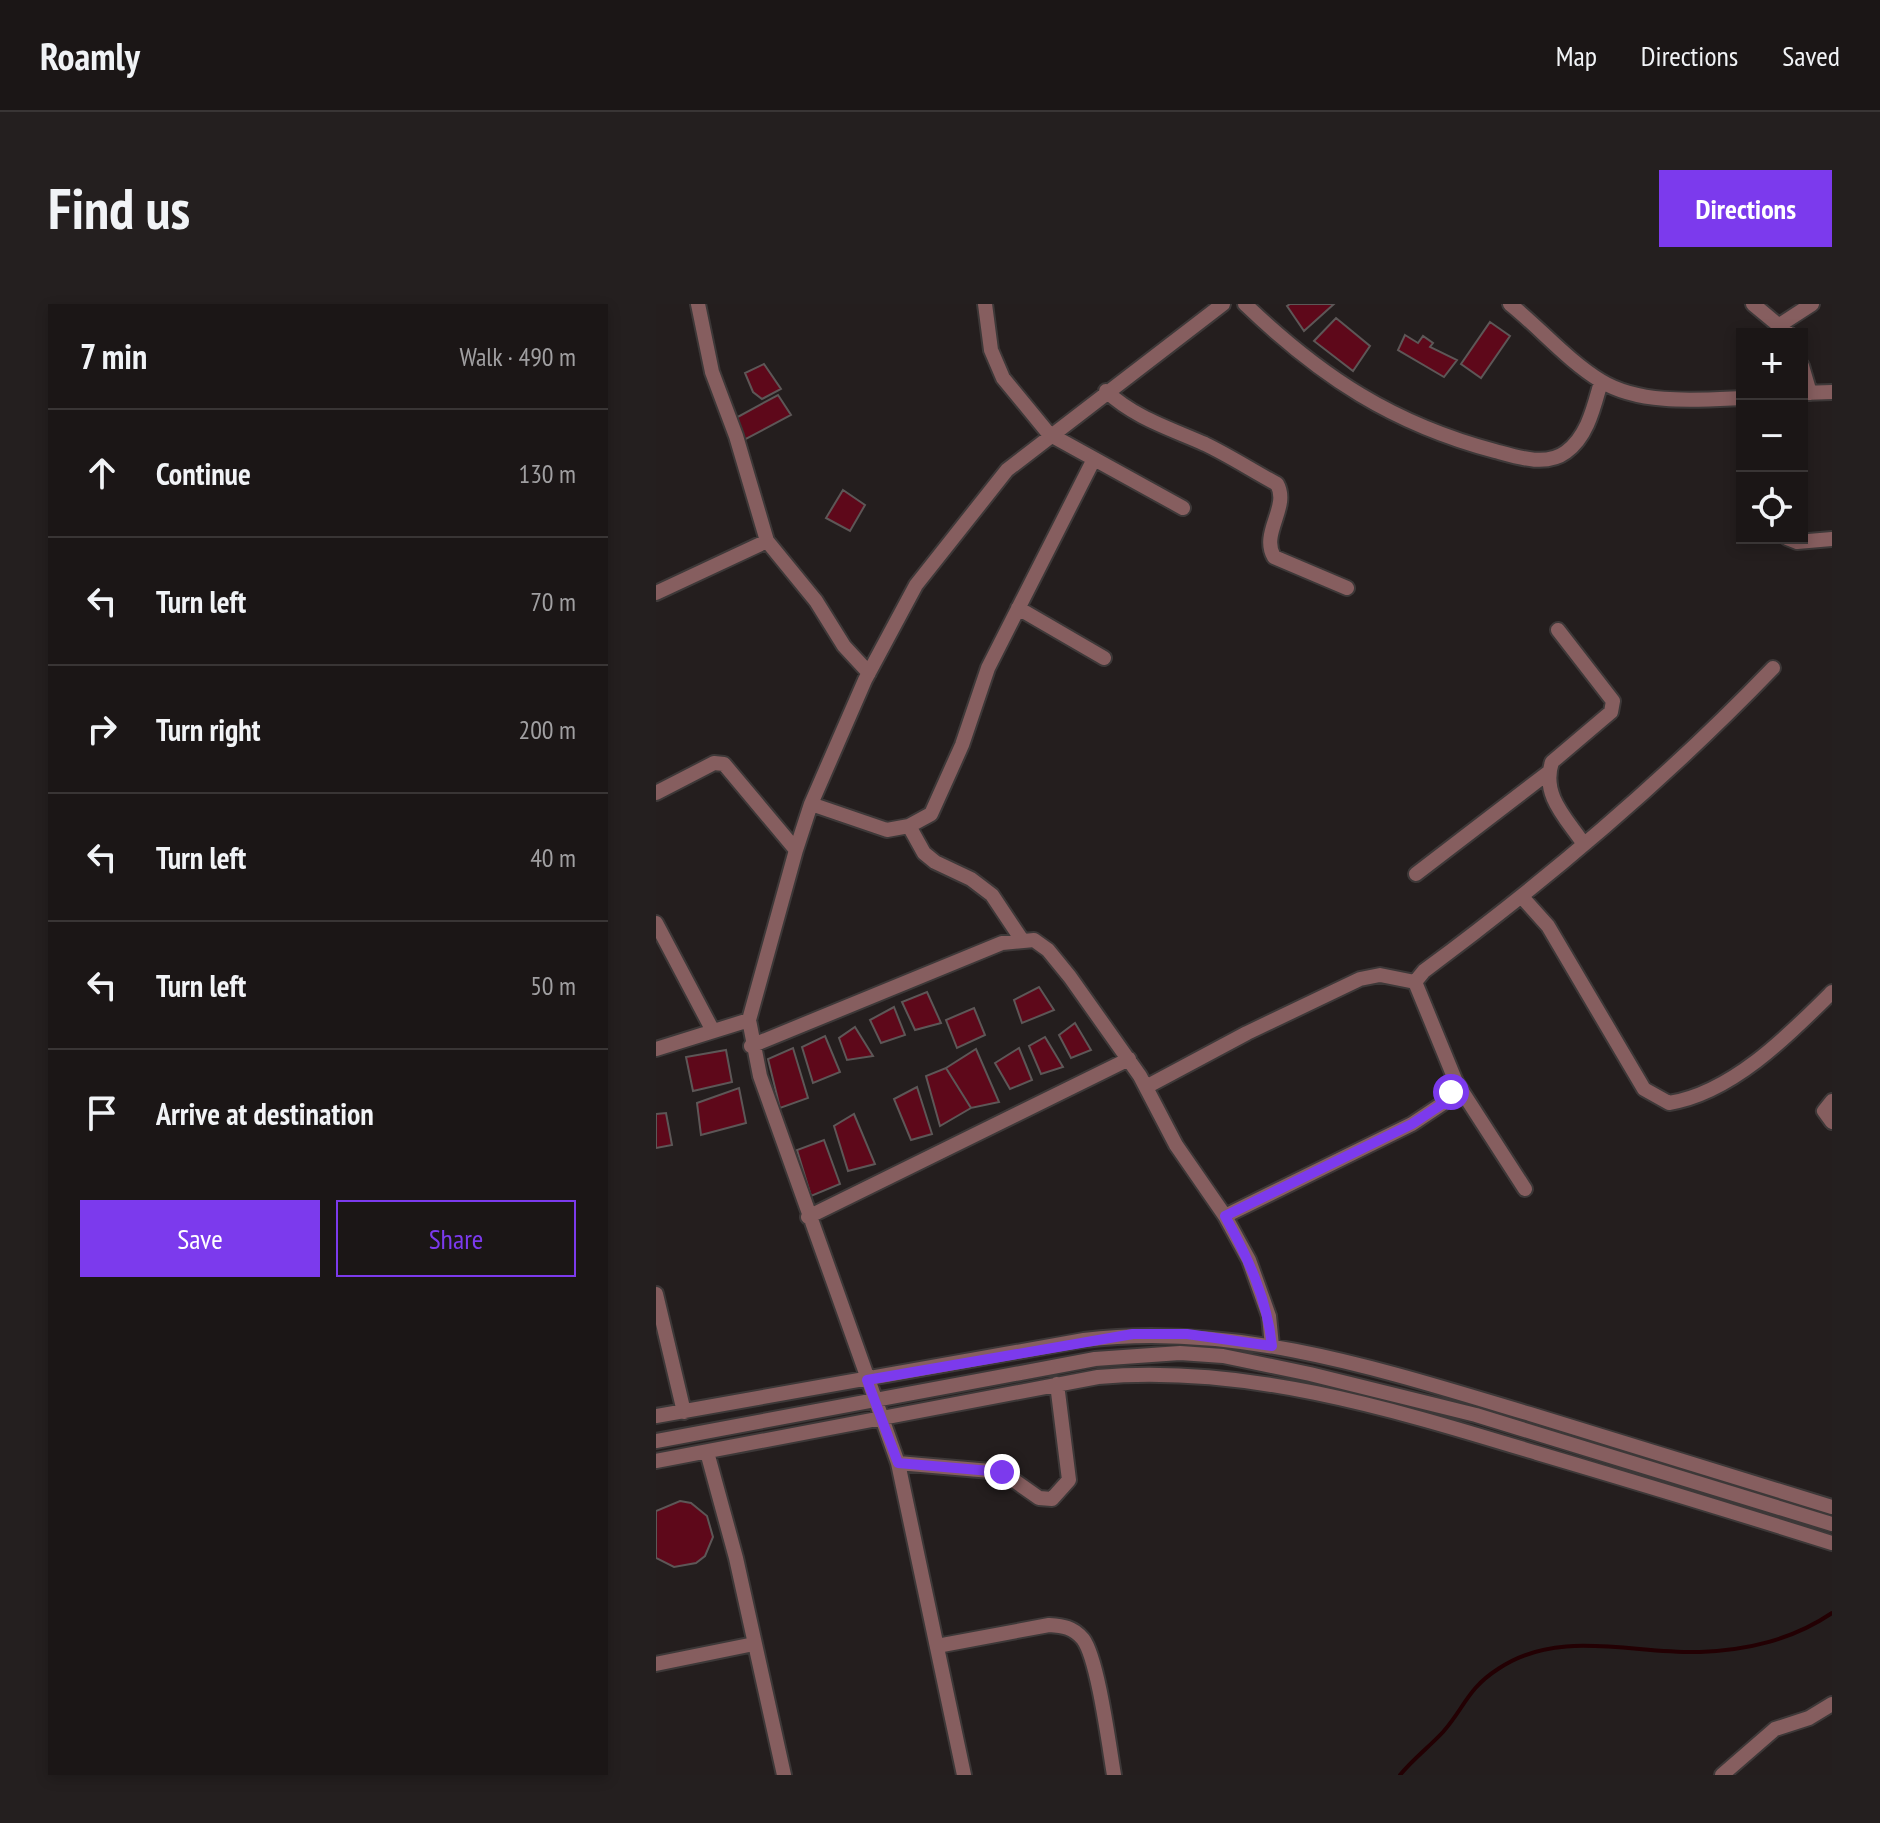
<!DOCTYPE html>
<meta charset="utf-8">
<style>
body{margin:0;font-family:"PT Sans Narrow",sans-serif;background:#241f1f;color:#f1f3f6}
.controls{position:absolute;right:24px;top:24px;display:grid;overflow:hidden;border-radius:0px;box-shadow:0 4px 12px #0003}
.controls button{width:72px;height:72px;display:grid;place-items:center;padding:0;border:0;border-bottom:2px solid #393535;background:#1b1616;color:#f1f3f6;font:40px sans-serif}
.stop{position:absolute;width:24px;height:24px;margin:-18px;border:6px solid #7c3aed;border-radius:50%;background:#fff}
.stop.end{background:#7c3aed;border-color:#fff;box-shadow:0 2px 8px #0008}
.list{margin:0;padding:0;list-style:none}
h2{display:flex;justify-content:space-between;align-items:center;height:104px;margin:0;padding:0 32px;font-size:34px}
h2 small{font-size:26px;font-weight:400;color:#a09fa1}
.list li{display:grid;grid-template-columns:52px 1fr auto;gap:24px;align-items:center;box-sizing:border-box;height:128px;padding:0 32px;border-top:2px solid #393535}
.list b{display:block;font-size:30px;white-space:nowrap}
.list em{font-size:26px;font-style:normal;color:#a09fa1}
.actions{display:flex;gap:16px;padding:24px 32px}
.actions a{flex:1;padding:18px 0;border:2px solid #7c3aed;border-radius:0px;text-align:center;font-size:28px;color:#7c3aed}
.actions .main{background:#7c3aed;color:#fff}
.icon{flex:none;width:44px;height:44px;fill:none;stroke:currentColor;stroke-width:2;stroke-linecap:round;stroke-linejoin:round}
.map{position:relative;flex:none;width:1176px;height:1471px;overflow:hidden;border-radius:0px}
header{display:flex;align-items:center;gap:48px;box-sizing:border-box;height:112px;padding:0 40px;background:#1b1616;border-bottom:2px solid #393535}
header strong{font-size:38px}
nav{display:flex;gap:44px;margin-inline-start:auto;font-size:28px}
.intro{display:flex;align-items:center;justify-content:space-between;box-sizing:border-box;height:192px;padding:0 48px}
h1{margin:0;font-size:56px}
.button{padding:20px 36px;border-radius:0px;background:#7c3aed;color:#fff;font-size:28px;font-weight:700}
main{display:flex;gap:48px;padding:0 48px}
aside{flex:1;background:#1b1616;border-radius:0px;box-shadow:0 4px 12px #0003}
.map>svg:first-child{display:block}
</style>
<header>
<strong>Roamly</strong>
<nav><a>Map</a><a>Directions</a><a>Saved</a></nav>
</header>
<div class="intro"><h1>Find us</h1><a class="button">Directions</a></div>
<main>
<aside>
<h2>7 min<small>Walk · 490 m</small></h2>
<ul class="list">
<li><svg class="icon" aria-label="ahead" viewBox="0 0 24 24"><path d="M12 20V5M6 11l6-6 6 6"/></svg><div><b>Continue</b></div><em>130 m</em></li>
<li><svg class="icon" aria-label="left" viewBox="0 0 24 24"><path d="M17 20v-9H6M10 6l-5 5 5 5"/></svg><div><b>Turn left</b></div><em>70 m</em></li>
<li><svg class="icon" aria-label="right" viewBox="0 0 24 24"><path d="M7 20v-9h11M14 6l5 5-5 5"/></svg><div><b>Turn right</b></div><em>200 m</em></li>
<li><svg class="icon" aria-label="left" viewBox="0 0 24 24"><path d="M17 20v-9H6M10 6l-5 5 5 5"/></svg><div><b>Turn left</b></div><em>40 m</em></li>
<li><svg class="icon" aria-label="left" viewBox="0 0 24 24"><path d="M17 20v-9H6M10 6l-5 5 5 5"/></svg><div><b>Turn left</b></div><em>50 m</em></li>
<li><svg class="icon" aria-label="arrive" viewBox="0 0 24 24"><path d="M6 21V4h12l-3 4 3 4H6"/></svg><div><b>Arrive at destination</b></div></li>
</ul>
<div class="actions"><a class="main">Save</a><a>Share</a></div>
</aside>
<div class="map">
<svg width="1176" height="1471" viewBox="0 0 1176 1471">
<rect width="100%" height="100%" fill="#241e1e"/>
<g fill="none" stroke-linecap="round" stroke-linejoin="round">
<path stroke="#230003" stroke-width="4" d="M744 1471C757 1455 773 1443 787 1428 809 1403 811 1385 842 1365 902 1324 977 1350 1044 1348 1092 1346 1136 1336 1176 1309"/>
</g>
<path fill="#5e081a" stroke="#5d5757" stroke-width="2" d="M634 0H678L648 27 631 2Z
M680 14 714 42 697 67 658 37Z
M834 18 854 32 825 74 805 60Z
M749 31 762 39 767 32 777 39 774 43 801 56 788 73 742 46Z
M108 60 125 85 106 95 97 88 89 69Z
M122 91 135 111 88 136 78 115Z
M187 186 209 201 194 227 170 214Z
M383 683 398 706 366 719 358 696Z
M271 688 285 719 259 726 246 698Z
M238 703 249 731 225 739 214 716Z
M318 704 329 731 301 744 290 716Z
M419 719 435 746 415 754 403 731Z
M199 723 217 752 191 756 183 734Z
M169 732 184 768 157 779 146 743Z
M389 733 407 763 385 770 373 742Z
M137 744 152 794 124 804 112 755Z
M363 744 376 776 354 785 339 759Z
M320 745 343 798 315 804 290 764Z
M70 746 76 778 37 787 30 753Z
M290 764 315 804 284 822 270 772Z
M261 783 276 830 255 836 238 795Z
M83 784 90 819 45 831 41 799Z
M10 809 16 841 0 844V810Z
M198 810 219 860 192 867 178 822Z
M168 836 184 880 155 892 141 846Z
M24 1197 35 1199 51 1212 57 1233 49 1252 40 1259 18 1263 0 1254V1207Z"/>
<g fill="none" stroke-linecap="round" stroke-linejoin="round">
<g stroke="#3d3838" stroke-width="18">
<path id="minor" d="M42 0 56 68 80 132 111 237 160 297 188 342 213 369
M329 0 335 46 347 74 393 130 527 204
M589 0C665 73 737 120 839 147 861 153 890 163 910 148 932 132 938 102 945 78
M854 0C884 24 912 57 945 77 984 101 1042 96 1086 94
M1097 0 1133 30
M1122 22 1156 0
M1146 62 1154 89
M450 87C479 114 513 124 549 140 574 152 597 167 621 180 634 203 604 229 618 253L691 284
M1146 89 1176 88
M1131 234 1141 238 1176 235
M0 289 111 237
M362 304 448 354
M902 326 957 397 955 408 896 458C885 491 910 514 927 539
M0 489 58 459 68 460 140 546
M155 500 231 526 253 522 275 510 306 441 332 364 438 155
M253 522 268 549 279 558 315 575 336 591 366 636
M760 570 893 468
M866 593 892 622 988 785 1013 799C1076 789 1133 731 1176 688
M0 619 57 727
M759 678 768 667C891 576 1011 474 1117 364
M759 678 800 778 869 885
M95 742 346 639 378 636 392 646 414 673 484 772 520 841 569 912 593 956 613 1012 616 1042
M0 745 93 716
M490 783 591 729 704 675 724 671 759 678
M1176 797 1168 807 1176 818
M569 912 756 820 786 800 800 778
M152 913 473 755
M0 990 28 1108
M0 1112 428 1036C580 1017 730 1067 874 1110 975 1141 1075 1172 1176 1203
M0 1137 439 1055 524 1049 567 1052 654 1070 820 1111 1176 1220
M51 1148 80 1254 128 1471
M0 1157 442 1073C592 1060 739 1106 881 1149 979 1178 1078 1208 1176 1239
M242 1159 346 1168 383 1194 396 1195 413 1176 401 1080
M281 1342 393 1321C407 1322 417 1323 427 1335 442 1355 453 1442 458 1471
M0 1360 98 1340
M308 1471 242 1159 104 772 93 716 140 546 155 500 209 376 260 281 351 166 567 0
M1066 1471 1119 1425 1153 1414 1176 1400"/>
</g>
<use href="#minor" stroke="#865e5f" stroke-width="14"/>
</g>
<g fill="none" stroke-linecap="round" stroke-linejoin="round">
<path stroke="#7c3aed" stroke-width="10" d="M346 1168 242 1159 211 1076 477 1030H531L616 1042C611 994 592 954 569 912L756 820 786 800 795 788"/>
</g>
</svg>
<div class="controls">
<button>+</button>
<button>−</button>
<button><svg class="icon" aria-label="locate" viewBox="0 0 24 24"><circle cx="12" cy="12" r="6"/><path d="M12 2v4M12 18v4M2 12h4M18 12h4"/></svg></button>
</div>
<div class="stop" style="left:795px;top:788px"></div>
<div class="stop end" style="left:346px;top:1168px"></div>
</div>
</main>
